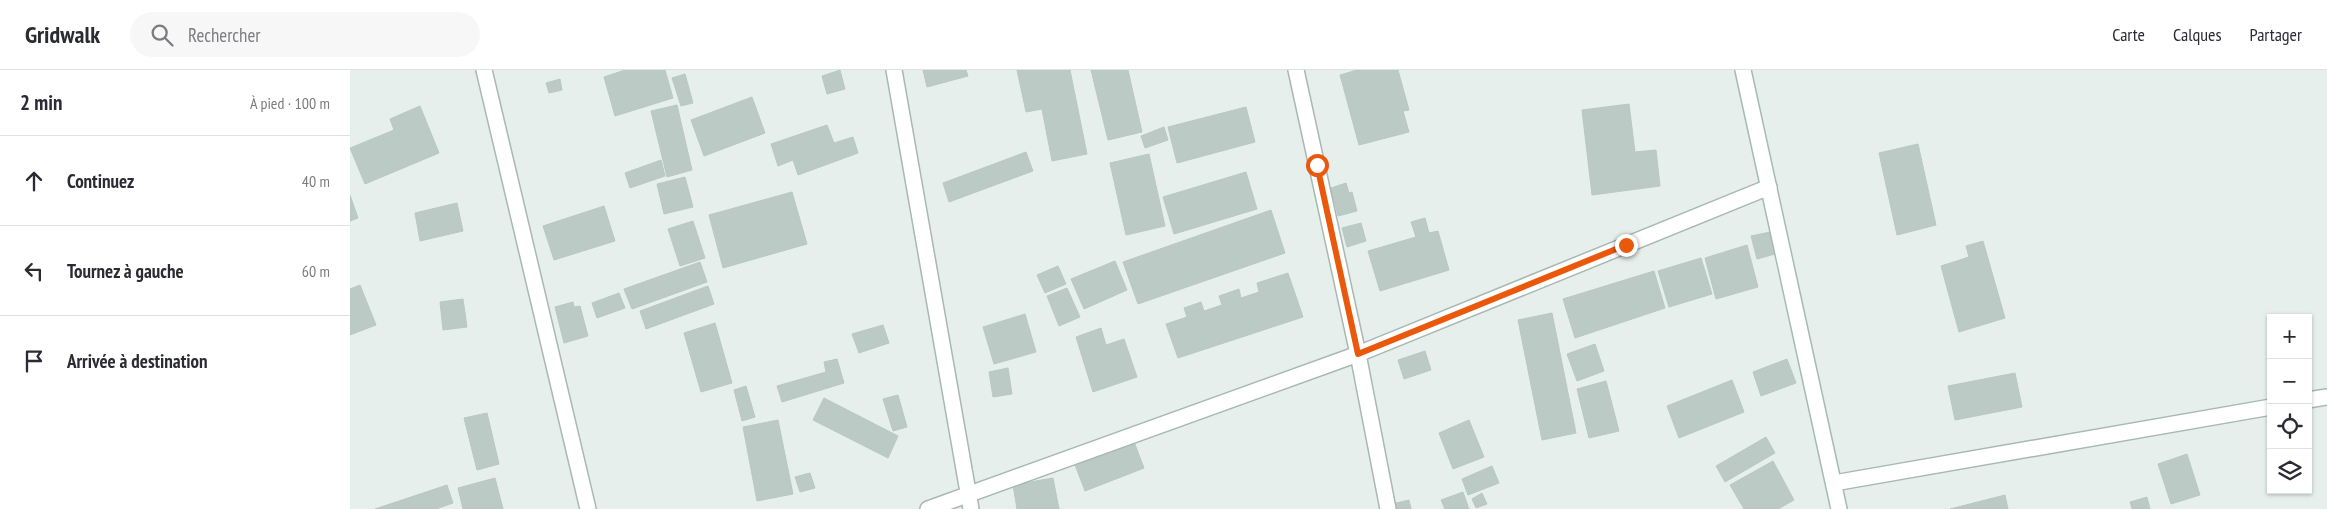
<!DOCTYPE html>
<html lang="fr">
<meta charset="utf-8">
<style>
body{margin:0;font-family:"PT Sans Narrow",sans-serif;background:#f7f7f7;color:#2b2b33}
.controls{position:absolute;right:15px;bottom:15px;display:grid;overflow:hidden;border-radius:0px;box-shadow:0 1px 4px #0004}
.controls button{width:45px;height:45px;display:grid;place-items:center;padding:0;border:0;border-bottom:1px solid #e1e1e2;background:#fff;color:#2b2b33;font:25px sans-serif}
.stop{position:absolute;width:15px;height:15px;margin:-11px;border:4px solid #ea580c;border-radius:50%;background:#fff}
.stop.end{background:#ea580c;border-color:#fff;box-shadow:0 1px 5px #0008}
.list{margin:0;padding:0;list-style:none}
h2{display:flex;justify-content:space-between;align-items:center;height:65px;margin:0;padding:0 20px;font-size:21px}
h2 small{font-size:16px;font-weight:400;color:#7c7c81}
.list li{display:grid;grid-template-columns:32px 1fr auto;gap:15px;align-items:center;box-sizing:border-box;height:90px;padding:0 20px;border-top:1px solid #e1e1e2}
.list b{display:block;font-size:19px;white-space:nowrap}
.list em{font-size:16px;font-style:normal;color:#7c7c81}
.icon{flex:none;width:28px;height:28px;fill:none;stroke:currentColor;stroke-width:2;stroke-linecap:round;stroke-linejoin:round}
.map{position:relative;flex:none;width:1977px;height:439px;overflow:hidden}
header{display:flex;align-items:center;gap:30px;box-sizing:border-box;height:70px;padding:0 25px;background:#fff;border-bottom:1px solid #e1e1e2}
header strong{font-size:24px}
nav{display:flex;gap:28px;margin-inline-start:auto;font-size:18px}
.search{width:350px;height:45px;background:#f7f7f7;display:flex;align-items:center;gap:12px;box-sizing:border-box;padding:0 18px;border-radius:28px;color:#7c7c81;font-size:19px}
main{display:flex}
aside{flex:1;background:#fff}
.map>svg:first-child{display:block}
</style>
<header>
<strong>Gridwalk</strong>
<div class="search"><svg class="icon" aria-label="search" viewBox="0 0 24 24"><circle cx="10" cy="10" r="6"/><path d="M15 15l6 6"/></svg>Rechercher</div>
<nav><a>Carte</a><a>Calques</a><a>Partager</a></nav>
</header>
<main>
<aside>
<h2>2 min<small>À pied · 100 m</small></h2>
<ul class="list">
<li><svg class="icon" aria-label="ahead" viewBox="0 0 24 24"><path d="M12 20V5M6 11l6-6 6 6"/></svg><div><b>Continuez</b></div><em>40 m</em></li>
<li><svg class="icon" aria-label="left" viewBox="0 0 24 24"><path d="M17 20v-9H6M10 6l-5 5 5 5"/></svg><div><b>Tournez à gauche</b></div><em>60 m</em></li>
<li><svg class="icon" aria-label="arrive" viewBox="0 0 24 24"><path d="M6 21V4h12l-3 4 3 4H6"/></svg><div><b>Arrivée à destination</b></div></li>
</ul>
</aside>
<div class="map">
<svg width="1977" height="439" viewBox="0 0 1977 439">
<rect width="100%" height="100%" fill="#e6efeb"/>
<path fill="#bbcac4" stroke="#b8c9c2" d="M275 0H315L323 28 265 46 254 7Z
M490 0 495 19 477 24 472 6Z
M573 0H616L618 6 577 17Z
M667 0H720L737 84 702 91 692 39 676 42Z
M741 0H778L792 62 758 70Z
M1007 0H1048L1059 40 1053 41 1059 62 1009 75 990 5Z
M335 4 343 33 331 36 322 8Z
M210 9 212 20 199 23 196 13Z
M402 27 415 63 354 86 341 50Z
M1279 34 1285 82 1306 80 1310 116 1242 125 1232 40Z
M327 35 342 100 317 107 301 41Z
M70 36 89 83 15 114 0 78 44 60 40 49Z
M896 37 905 72 827 93 818 57Z
M477 55 484 73 503 67 508 83 448 105 443 90 428 96 421 74Z
M814 57 818 70 795 78 791 66Z
M1568 74 1586 155 1547 165 1529 83Z
M676 82 683 101 599 132 593 113Z
M799 84 815 156 776 165 760 93Z
M311 90 315 106 280 118 275 103Z
M896 102 907 139 824 164 813 127Z
M335 107 343 137 314 144 307 114Z
M996 113 999 123 1002 122 1007 141 988 146 981 118Z
M442 122 457 174 373 198 359 145Z
M0 125 8 148 0 151Z
M107 133 113 161 70 171 65 143Z
M254 136 265 171 204 190 193 156Z
M921 140 935 183 788 234 773 192Z
M1075 148 1079 163 1088 161 1099 200 1030 221 1018 181 1066 167 1061 152Z
M343 151 355 188 330 196 318 159Z
M1011 153 1016 171 997 177 992 158Z
M1420 162 1425 184 1407 189 1401 166Z
M1633 171 1655 248 1609 262 1591 196 1619 187 1616 176Z
M1397 175 1408 217 1366 229 1355 188Z
M1351 188 1362 224 1319 237 1308 201Z
M765 191 777 220 734 239 721 209Z
M350 192 357 212 282 239 274 219Z
M708 196 716 214 695 223 687 205Z
M1304 201 1315 238 1225 268 1213 229Z
M938 203 953 247 828 288 816 254 837 247 834 238 851 232 854 241 872 235 869 226 889 219 891 228 909 222 907 213Z
M10 215 26 255 0 265V219Z
M358 216 364 234 296 259 290 241Z
M717 218 730 247 709 256 697 226Z
M269 223 275 238 247 248 242 233Z
M113 229 117 257 93 260 90 232Z
M223 232 224 237 230 236 238 266 214 273 205 237Z
M1202 243 1226 363 1192 370 1168 250Z
M675 244 686 282 644 294 633 257Z
M365 253 382 313 351 322 334 263Z
M533 255 539 273 509 283 502 264Z
M751 258 756 275 774 269 787 307 743 322 726 267Z
M1245 274 1254 301 1227 311 1217 284Z
M1075 281 1081 300 1054 309 1048 290Z
M487 289 494 313 432 332 427 316 476 302 474 292Z
M1437 289 1446 313 1411 326 1403 302Z
M658 298 662 324 643 327 639 302Z
M1665 303 1672 337 1605 350 1598 316Z
M1382 310 1394 342 1329 368 1317 336Z
M1256 311 1269 361 1239 368 1227 319Z
M396 316 405 347 392 351 384 320Z
M548 325 557 357 543 361 533 329Z
M474 328 548 366 538 388 463 350Z
M137 343 149 394 127 400 114 348Z
M428 350 443 424 407 431 393 357Z
M1119 350 1134 387 1103 399 1089 363Z
M781 364 794 398 735 421 722 387Z
M1416 367 1425 383 1375 412 1366 396Z
M1837 384 1850 425 1821 434 1808 394Z
M1423 391 1444 430 1428 439H1394L1380 415Z
M1142 396 1149 413 1118 425 1112 409Z
M460 403 465 418 450 422 445 407Z
M145 408 153 439H113L108 418Z
M703 408 709 439H667L663 415Z
M97 415 103 433 86 439H25Z
M1113 422 1119 439H1095L1091 430Z
M1132 423 1137 434 1126 438 1122 429Z
M1655 425 1658 439H1600Z
M1797 427 1800 439H1782L1780 432Z
M1059 430 1061 439H1039L1038 435Z"/>
<g fill="none" stroke-linecap="round" stroke-linejoin="round">
<g stroke="#a8b8b2" stroke-width="18">
<path id="street" d="M134 0 238 439
M544 0 621 439
M946 0 1008 284 1038 439
M1958 330 1977 327
M1484 413 1921 337
M578 439 1008 284 1419 117"/>
</g>
<g stroke="#a4bbb3" stroke-width="18">
<path id="secondary" d="M1393 0 1489 439"/>
</g>
<use href="#street" stroke="#fff" stroke-width="15"/>
<use href="#secondary" stroke="#fff" stroke-width="15"/>
</g>
<g fill="none" stroke-linecap="round" stroke-linejoin="round">
<path stroke="#ea580c" stroke-width="6" d="M967 95 1008 284 1276 175"/>
</g>
</svg>
<div class="controls">
<button>+</button>
<button>−</button>
<button><svg class="icon" aria-label="locate" viewBox="0 0 24 24"><circle cx="12" cy="12" r="6"/><path d="M12 2v4M12 18v4M2 12h4M18 12h4"/></svg></button>
<button><svg class="icon" aria-label="layers" viewBox="0 0 24 24"><path d="M12 4l9 5-9 5-9-5zM3 14l9 5 9-5"/></svg></button>
</div>
<div class="stop" style="left:967px;top:95px"></div>
<div class="stop end" style="left:1276px;top:175px"></div>
</div>
</main>
